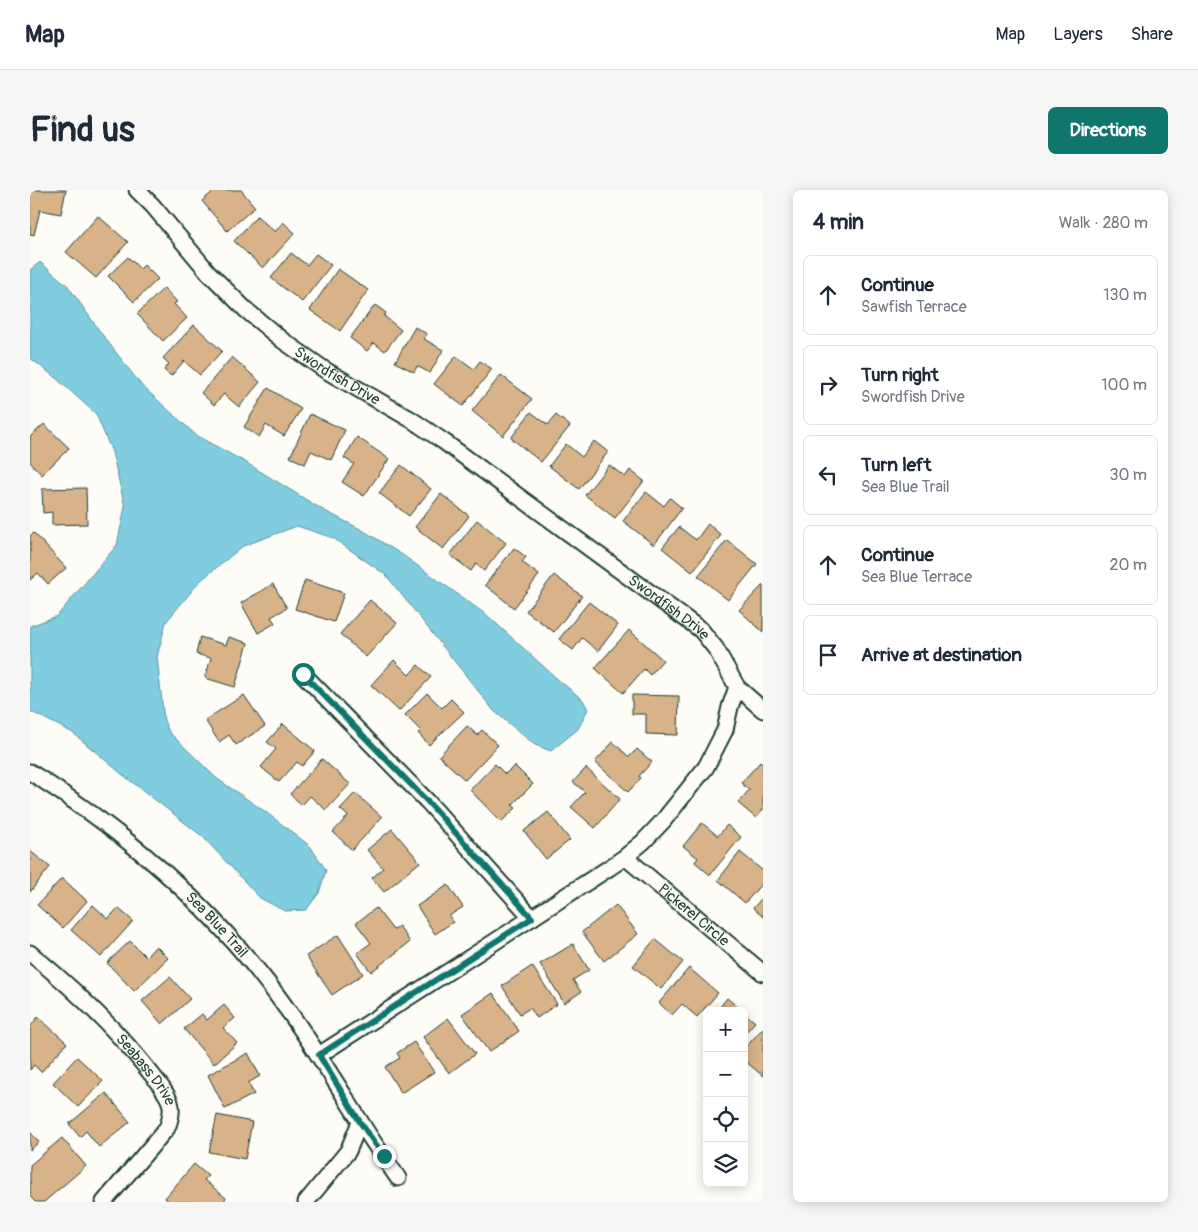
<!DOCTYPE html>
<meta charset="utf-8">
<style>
body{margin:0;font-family:Pangolin,sans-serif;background:#f6f6f7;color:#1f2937}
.controls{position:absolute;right:15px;bottom:15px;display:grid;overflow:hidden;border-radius:8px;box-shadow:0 2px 12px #0003}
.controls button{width:45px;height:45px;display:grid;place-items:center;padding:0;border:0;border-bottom:1px solid #e0e1e3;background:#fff;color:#1f2937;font:25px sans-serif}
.stop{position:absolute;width:15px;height:15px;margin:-11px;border:4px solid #0f766e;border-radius:50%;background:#fff}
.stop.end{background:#0f766e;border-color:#fff;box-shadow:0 1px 5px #0008}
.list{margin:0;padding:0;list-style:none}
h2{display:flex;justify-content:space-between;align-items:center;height:65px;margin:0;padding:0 20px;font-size:21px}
h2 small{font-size:16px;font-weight:400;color:#747a83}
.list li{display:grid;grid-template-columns:32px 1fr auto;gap:15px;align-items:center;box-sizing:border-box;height:80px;margin:0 10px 10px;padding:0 10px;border:1px solid #e0e1e3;border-radius:8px}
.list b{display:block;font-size:19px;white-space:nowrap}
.list p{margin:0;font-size:16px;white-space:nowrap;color:#747a83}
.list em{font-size:16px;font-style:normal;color:#747a83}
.icon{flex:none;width:28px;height:28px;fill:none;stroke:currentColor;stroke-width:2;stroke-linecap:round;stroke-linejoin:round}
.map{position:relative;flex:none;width:733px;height:1012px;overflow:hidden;border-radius:8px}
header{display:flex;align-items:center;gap:30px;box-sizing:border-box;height:70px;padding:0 25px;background:#fff;border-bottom:1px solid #e0e1e3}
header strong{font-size:24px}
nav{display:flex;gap:28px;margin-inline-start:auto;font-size:18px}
.intro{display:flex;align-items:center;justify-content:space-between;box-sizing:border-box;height:120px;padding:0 30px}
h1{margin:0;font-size:35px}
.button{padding:12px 22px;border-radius:8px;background:#0f766e;color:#fff;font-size:18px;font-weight:700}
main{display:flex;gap:30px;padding:0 30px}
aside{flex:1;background:#fff;border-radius:8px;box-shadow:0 2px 12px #0003}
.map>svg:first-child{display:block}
</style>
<header>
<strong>Map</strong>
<nav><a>Map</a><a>Layers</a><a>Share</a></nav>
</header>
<div class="intro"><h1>Find us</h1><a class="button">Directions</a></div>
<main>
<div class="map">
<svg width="733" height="1012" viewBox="0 0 733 1012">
<rect width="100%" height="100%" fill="#fdfcf7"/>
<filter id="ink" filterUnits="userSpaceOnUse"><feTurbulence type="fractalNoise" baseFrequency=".02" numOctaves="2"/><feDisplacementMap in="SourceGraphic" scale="10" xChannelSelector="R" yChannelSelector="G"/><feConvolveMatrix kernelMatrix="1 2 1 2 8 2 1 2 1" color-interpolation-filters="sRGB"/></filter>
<g filter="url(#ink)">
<path fill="#80cde0" stroke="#59939b" d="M10 72 38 96 71 143 112 196 167 246 215 272 293 320 334 341 374 366 458 426 524 486 553 510 558 519 548 539 521 561 505 555 464 521 356 385 303 348 267 336 213 356 170 391 136 432 127 467 134 531 139 542 186 588 237 623 280 656 296 680 289 703 276 720 255 721 230 708 172 646 93 585 43 543 0 521V436L27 426 87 355 95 317 82 262 66 224 26 188 0 168V80Z"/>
<path fill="#d8b289" stroke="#1f3d34" d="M0 0H36L31 24 10 20 4 45 0 44Z
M185 0H211L225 17 197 41 172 11Z
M68 26 98 52 66 88 36 62Z
M227 26 245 42 253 32 265 43 233 78 204 51Z
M261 63 277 75 286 64 301 75 272 112 241 88Z
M98 67 110 79 114 75 128 89 104 112 78 86Z
M308 79 338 100 310 141 280 120Z
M134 98 147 112 144 114 157 128 133 151 107 124Z
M345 115 356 123 354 126 371 140 355 161 344 153 337 161 320 148Z
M164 135 192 161 170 185 154 171 141 186 134 180 139 174 133 168Z
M385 137 397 144 394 149 413 160 400 183 387 176 384 182 365 172Z
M426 166 444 179 450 171 462 179 433 216 404 194Z
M202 167 230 192 209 217 194 204 184 215 171 203Z
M471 185 502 209 473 246 442 221Z
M238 198 271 219 254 246 236 235 229 247 214 237Z
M501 222 518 235 526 225 540 236 511 272 481 248Z
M280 224 315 240 301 270 281 261 275 274 260 267Z
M14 234 39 258 12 285 0 272V247Z
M327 247 359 269 334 306 312 292 324 274 314 268Z
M564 251 578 262 549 299 519 276 536 254 552 267Z
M371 275 401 299 379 326 349 303Z
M579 275 595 287 600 280 614 291 585 328 555 305Z
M56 298 57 334 22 335V322L13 323 12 299Z
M616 302 634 316 640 308 652 318 624 355 593 331Z
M411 304 439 326 413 359 385 337Z
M447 330 476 353 454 381 446 374 441 381 420 365Z
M678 334 691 345 662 382 632 358 649 337 666 350Z
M4 343 36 378 18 394 8 383 0 390V346Z
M697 350 727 374 698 410 668 386Z
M484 358 496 367 492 372 509 385 484 418 455 395Z
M524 385 552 406 524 442 496 421Z
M275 390 314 403 304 432 265 419Z
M243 394 257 418 241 427 245 433 228 443 211 413Z
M733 395V442L709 420Z
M340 410 367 433 336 467 310 444Z
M559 412 588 435 568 461 552 448 543 460 529 449Z
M599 440 633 470 620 485 614 479 593 503 565 478Z
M170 447 196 455 199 447 218 453 205 497 175 488 181 468 166 464Z
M364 470 379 485 388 475 401 487 369 521 341 495Z
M397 503 412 518 421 509 434 522 399 555 388 543 391 541 375 525Z
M214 505 235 536 206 555 199 545 189 552 175 530Z
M602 505 649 506 648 545 616 544V524H602Z
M253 534 285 561 272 576 267 572 249 592 231 577 246 559 237 552Z
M437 536 447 545 452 540 468 555 435 590 409 566Z
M583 552 599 567 607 559 622 572 609 586 611 588 598 602 565 572Z
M292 569 320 594 296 620 280 606 272 615 260 604Z
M730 572 733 575V620L726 628 708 613 719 600 711 593Z
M465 574 475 584 485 576 503 594 482 615 486 618 471 632 440 600Z
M556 578 590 609 565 638 541 617 555 602 543 592Z
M325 603 352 627 322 660 303 642 318 626 310 619Z
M518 622 540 650 516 669 494 641Z
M672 633 688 646 697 635 711 647 680 685 665 672 668 668 653 656Z
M362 639 390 672 354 702 342 688 353 678 337 660Z
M0 661 20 677 0 702Z
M710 662 733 681V692L715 713 688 690Z
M32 688 57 711 33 738 7 715Z
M418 695 433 717 419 726 423 732 405 744 387 716Z
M733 707V727L723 718Z
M63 715 78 729 88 718 103 731 71 767 41 740Z
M586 715 608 744 574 771 552 742Z
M346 718 363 740 369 736 380 752 341 782 327 763 341 753 326 733Z
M308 745 333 784 302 805 276 766Z
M625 749 653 772 631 799 603 776Z
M100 751 116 767 126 756 138 768 104 801 77 773Z
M543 754 559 780 543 790 551 802 534 813 510 774Z
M502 776 527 814 507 828 500 818 490 824 472 796Z
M659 778 688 803 667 827 652 814 642 825 629 813Z
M140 787 160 809 132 834 112 811Z
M463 803 489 841 459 862 432 824Z
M697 808 712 821H687Z
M194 815 205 828 193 838 207 853 184 874 154 839 172 824 177 830Z
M714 823 725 832 714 844Z
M8 827 37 853 11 882 4 875 0 880V837Z
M418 828 445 864 419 883 393 847Z
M733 838V886L714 870V859Z
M384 852 404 882 371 903 355 877 370 868 367 863Z
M218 863 230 886 218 893 224 904 195 919 178 885Z
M47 867 73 891 48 917 23 893Z
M76 903 100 932 69 957 56 941 50 947 39 934Z
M187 925 222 932 215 969 179 962Z
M0 942 9 952 0 960Z
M32 948 56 976 14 1012H5L0 1006V975Z
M164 974 178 986 174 990 196 1008 193 1012H140L135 1008Z"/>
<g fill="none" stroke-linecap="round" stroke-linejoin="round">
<g stroke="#1f3d34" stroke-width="19">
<g id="street">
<path id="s1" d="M107 0 123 16 179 83 216 120 252 150 295 180 382 230 413 251 671 440 686 459 707 497 700 517 695 540 676 577 633 631 613 652 595 667 579 678 289 865"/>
<path d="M273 484 398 612 502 728"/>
<path d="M707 497 733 520"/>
<path id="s2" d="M0 582C33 603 65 625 96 650 159 700 216 760 262 826 286 860 308 896 330 931 342 951 355 969 368 988"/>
<path id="s3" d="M595 667 733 783"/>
<path id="s4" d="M0 763C43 798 84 837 119 881 126 890 136 901 140 912 143 921 140 930 137 938L74 1012"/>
<path d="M276 1012 318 961 330 932"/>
</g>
</g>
<use href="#street" stroke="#fdfcf7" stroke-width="15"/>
</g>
</g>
<g fill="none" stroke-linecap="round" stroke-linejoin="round" filter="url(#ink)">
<path stroke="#0f766e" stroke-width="6" d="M273 484 398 612 502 728 289 865 330 932 354 966"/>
</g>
<g text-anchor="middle" stroke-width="5" stroke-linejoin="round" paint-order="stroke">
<g font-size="15" fill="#1f3d34" stroke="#fdfcf7">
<text dy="5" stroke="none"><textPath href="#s1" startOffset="275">Swordfish Drive</textPath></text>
<text dy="5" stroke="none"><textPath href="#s1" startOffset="680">Swordfish Drive</textPath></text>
<text dy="5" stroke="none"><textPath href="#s3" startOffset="90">Pickerel Circle</textPath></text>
<text dy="5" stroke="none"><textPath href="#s2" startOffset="242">Sea Blue Trail</textPath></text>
<text dy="5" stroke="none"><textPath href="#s4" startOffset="165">Seabass Drive</textPath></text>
</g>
</g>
</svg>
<div class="controls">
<button>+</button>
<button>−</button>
<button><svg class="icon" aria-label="locate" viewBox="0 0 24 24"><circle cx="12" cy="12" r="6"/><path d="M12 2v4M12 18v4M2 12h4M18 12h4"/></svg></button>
<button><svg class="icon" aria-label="layers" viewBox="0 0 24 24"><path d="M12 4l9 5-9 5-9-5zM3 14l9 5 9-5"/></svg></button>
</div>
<div class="stop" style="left:273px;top:484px"></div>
<div class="stop end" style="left:354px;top:966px"></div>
</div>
<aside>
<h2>4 min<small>Walk · 280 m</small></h2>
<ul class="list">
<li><svg class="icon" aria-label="ahead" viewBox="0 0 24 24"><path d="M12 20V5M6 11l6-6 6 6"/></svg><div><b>Continue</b><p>Sawfish Terrace</p></div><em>130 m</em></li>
<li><svg class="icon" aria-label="right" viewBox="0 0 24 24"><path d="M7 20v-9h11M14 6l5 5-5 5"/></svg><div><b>Turn right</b><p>Swordfish Drive</p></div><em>100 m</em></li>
<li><svg class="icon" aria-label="left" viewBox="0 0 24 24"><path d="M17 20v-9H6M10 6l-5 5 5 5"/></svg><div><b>Turn left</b><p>Sea Blue Trail</p></div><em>30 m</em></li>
<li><svg class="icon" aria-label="ahead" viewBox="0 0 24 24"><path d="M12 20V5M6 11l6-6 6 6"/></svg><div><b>Continue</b><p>Sea Blue Terrace</p></div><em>20 m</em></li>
<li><svg class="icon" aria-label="arrive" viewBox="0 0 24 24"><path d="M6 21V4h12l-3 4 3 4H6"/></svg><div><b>Arrive at destination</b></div></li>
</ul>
</aside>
</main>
